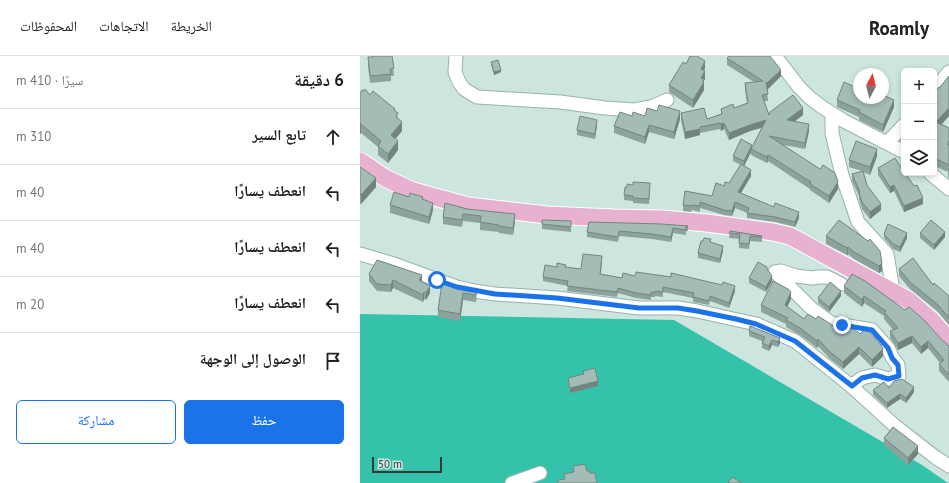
<!DOCTYPE html>
<html lang="ar">
<meta charset="utf-8">
<style>
body{margin:0;font-family:"PT Sans","Noto Naskh Arabic",sans-serif;background:#f2f2f2;color:#202124;direction:rtl}
.controls{position:absolute;right:12px;top:12px;display:grid;overflow:hidden;border-radius:6px;box-shadow:0 2px 6px #0003}
.controls button{width:36px;height:36px;display:grid;place-items:center;padding:0;border:0;border-bottom:1px solid #e0e0e0;background:#fff;color:#202124;font:20px sans-serif}
.compass{position:absolute;left:493px;top:12px;width:36px;height:36px;border-radius:50%;background:#fff;box-shadow:0 2px 6px #0003;rotate:7deg}
.scale{position:absolute;left:12px;bottom:10px;width:70px;box-sizing:border-box;padding-left:4px;border:2px solid #323c39;border-top:0;font-size:11px;line-height:14px;white-space:nowrap;color:#323c39;-webkit-text-stroke:3px #cce5de;paint-order:stroke}
.stop{position:absolute;width:12px;height:12px;margin:-9px;border:3px solid #1a73e8;border-radius:50%;background:#fff}
.stop.end{background:#1a73e8;border-color:#fff;box-shadow:0 1px 4px #0008}
.list{margin:0;padding:0;list-style:none}
h2{display:flex;justify-content:space-between;align-items:center;height:52px;margin:0;padding:0 16px;font-size:17px}
h2 small{font-size:13px;font-weight:400;color:#757577}
.list li{display:grid;grid-template-columns:26px 1fr auto;gap:12px;align-items:center;box-sizing:border-box;height:56px;padding:0 16px;border-top:1px solid #e0e0e0}
.list b{display:block;font-size:15px;white-space:nowrap}
.list em{font-size:13px;font-style:normal;color:#757577}
.actions{display:flex;gap:8px;padding:12px 16px}
.actions a{flex:1;padding:9px 0;border:1px solid #1a73e8;border-radius:6px;text-align:center;font-size:14px;color:#1a73e8}
.actions .main{background:#1a73e8;color:#fff}
.icon{flex:none;width:22px;height:22px;fill:none;stroke:currentColor;stroke-width:2;stroke-linecap:round;stroke-linejoin:round}
.map{position:relative;flex:none;width:589px;height:427px;overflow:hidden;direction:ltr}
header{display:flex;align-items:center;gap:24px;box-sizing:border-box;height:56px;padding:0 20px;background:#fff;border-bottom:1px solid #e0e0e0}
header strong{font-size:19px}
nav{display:flex;gap:22px;margin-inline-start:auto;font-size:14px}
main{display:flex}
aside{flex:1;background:#fff}
.map>svg:first-child{display:block}
</style>
<header>
<strong>Roamly</strong>
<nav><a>الخريطة</a><a>الاتجاهات</a><a>المحفوظات</a></nav>
</header>
<main>
<div class="map">
<svg width="589" height="427" viewBox="0 0 589 427">
<rect width="100%" height="100%" fill="#cce5de"/>
<path fill="#34c3aa" d="M0 258 314 264 562 409 588 427H0Z"/>
<g fill="none" stroke-linecap="round" stroke-linejoin="round">
<g stroke="#9ab2ac" stroke-width="15">
<path id="minor" d="M96 0 95 16 99 26 104 33 117 41 200 46 245 52 274 54 291 51 307 44
M415 0 439 31 450 42 462 51 484 65 544 96
M574 34 589 16
M472 58V77L482 119 498 166 527 198 533 235
M527 87 544 69
M570 117 589 133
M0 198 34 208 97 231 114 235 135 238 197 242 279 252H318L337 255 396 268 435 285 491 330 534 369 575 401 589 410
M481 228 467 221H459L452 222 436 220 421 215 415 216 452 253 471 267 512 274 528 292 532 301 538 309 539 320 528 323 515 319 502 322 491 330
M152 427 180 417"/>
</g>
<g stroke="#fff" stroke-width="19">
<path id="major" d="M0 105 25 122 53 135 108 150 187 159 253 162 302 163 347 167 413 176 430 180 548 244 571 264 589 284"/>
</g>
<use href="#minor" stroke="#fff" stroke-width="13"/>
<use href="#major" stroke="#e6b2cf" stroke-width="17"/>
</g>
<path fill="#8da29d" d="M12 0H32L34 20H31V25L10 27 8 9V1H12Z
M367 2 421 20 407 34 408 45H404L409 59H443L435 65 449 75 445 93 424 89 478 133 469 147 450 134V133L408 105 407 107 391 99V96L384 110 391 120 381 137 439 162 435 171 415 166 387 162V157L375 152 372 160 364 159 340 152V156L332 154 331 156 323 155V149L352 140 364 130 369 127 381 109 373 105V100L392 91 402 72 390 75 369 84 364 73 361 75 360 73 340 77V79L325 83 321 64V57L347 63 361 58V53L374 52 387 47 385 34V27L394 26 367 9Z
M131 6 141 16 134 19 131 9Z
M326 8 345 12 344 15 345 23 344 24V34L333 52 309 36V29Z
M589 20V60L582 68 589 72V122L588 121V116L574 110V34L580 31Z
M4 35 10 39 35 55 38 62 42 75 35 83 38 94 28 107 18 99V91L1 77 0 78V37Z
M477 44 534 51 523 76 499 64V61L477 51Z
M272 60H285L320 63 314 83 289 76 285 88 254 77V70Z
M237 69 235 83 217 79V74Z
M517 100 510 119 503 116 507 129 521 154 510 163 502 153 499 143V140L492 125V118L502 115 489 111V104Z
M0 111 16 131 1 148H0Z
M518 112 563 148 544 156 534 135 530 137 518 119Z
M290 132 289 148 273 147V145L264 144V139Z
M49 141 63 143 73 154 69 168 30 157V149Z
M85 147 155 165 153 179 139 177V176L120 174V167L103 165 102 171 83 168V161Z
M182 168 211 170V176L182 173Z
M328 170V175H326V179L313 177 311 186 292 183 259 180 258 186 227 181V176Z
M370 175 402 180V186L390 185 389 193 379 192V183L369 182Z
M560 177 585 181 574 194 560 182Z
M524 178 547 182 540 196 533 193 524 182Z
M466 180 508 185 522 215 519 217 494 203 488 198 487 199 466 188Z
M351 186 363 195 360 207 338 202V197Z
M242 205 241 218 262 222 275 220 375 235 369 252 350 245 349 249 333 246V242L303 236V241L295 240V241H291V244L276 242 258 237 257 241 207 235 208 230 183 225V221L197 211 221 213Z
M407 213 412 225 406 236 389 227V222Z
M539 213 573 229 589 240V269L578 256 550 233 539 220Z
M9 218 62 226 70 237 66 244 64 243 63 246 33 232 31 236 17 235 9 225Z
M492 218 582 284 589 290V326L579 315V308L580 307 568 292 561 298 552 287 538 294 530 282V275L533 274 524 263V260L504 247 502 251 484 237V230Z
M95 232 117 236 116 246 103 244 100 265 78 261V254Z
M481 240 469 256 458 247V242Z
M431 243 427 251 444 263H456L523 300 512 311 499 298 483 313 470 303 458 290 457 292 440 279 426 271V268L401 256V249Z
M390 270 420 287 418 291 412 289 409 295 402 292V285L389 280V275Z
M223 315 238 330 210 337 208 327V322L223 318Z
M529 332 554 336 546 347 540 343 527 352 513 339V334Z
M524 382 558 398 548 409 524 389Z"/>
<path fill="#73847f" d="M345 5V12L341 20V13Z
M141 14V16L134 19V16Z
M421 14V20L407 34V27Z
M345 15V23L344 24V34L333 52V44L341 22Z
M534 44V51L523 76V69Z
M443 52V59L427 71V64Z
M589 52V60L576 74V66Z
M320 55V63L314 83V76Z
M237 64V69L235 83V78Z
M406 64V70L390 75 369 84V77L390 69Z
M42 66V75L31 88V79Z
M364 67V73L361 75V68Z
M0 68H1V77L0 78Z
M449 68V75L445 93V87Z
M289 69V76L285 88V81Z
M340 73V79L325 83V76Z
M38 85V94L28 107V98Z
M392 89V93H391V96L384 110V105Z
M517 93V100L510 119V111Z
M408 99V105L407 107V101Z
M391 114V120L378 142V136Z
M16 122V131L1 148V139Z
M478 126V133L469 147V140Z
M534 129V135L530 137V131Z
M563 142V148L544 156V150Z
M375 146V152L372 160V155Z
M73 147V154L69 168V161Z
M521 148V154L510 163V156Z
M439 156V162L435 171V166Z
M155 158V165L153 179V172Z
M313 172V177L311 186V181Z
M585 176V181L574 194V189Z
M547 177V182L540 196V191Z
M363 190V195L360 207V203Z
M488 191V198L487 199V192Z
M522 207V215L519 217V210Z
M62 219V227L59 224Z
M412 220V225L406 236V231Z
M33 224V232L31 236V229Z
M70 230V237L66 244V237Z
M375 230V235L369 252V247Z
M481 235V240L469 256V251Z
M64 236V243L63 246V239Z
M431 236V243L425 256V249Z
M103 237V244L100 265V258Z
M504 240V247L502 251V244Z
M552 280V287L538 294V287Z
M420 282V287L418 291V286Z
M458 283V290L457 292V285Z
M412 284V289L409 295V290Z
M568 285V292L561 298V291Z
M499 291V298L483 313V306Z
M523 293V300L512 311V304Z
M238 325V330L210 337V332Z
M554 331V336L546 347V342Z
M540 338V343L527 352V347Z
M558 390V398L548 409V402Z"/>
<path fill="#a4bcb6" stroke="#73847f" d="M13 0H32L34 12 30 13 31 18 10 20 8 1H13Z
M330 0H337L345 5 341 13 345 15 341 22 344 23 343 26H344L333 44 309 29 323 6 326 8Z
M369 0H410L421 14 407 27 406 26 408 38 402 39 409 59 410 56 433 39 443 52 427 64 449 68 445 87 409 80 460 113 463 109 475 117 478 126 469 140 450 128 451 126 408 99 407 101 391 93 406 64 390 69 369 77 364 67 361 68 360 67 340 71V73L325 76 321 57 344 52 347 63 362 58 361 53 373 48 374 52 388 47 385 27 403 25 367 2Z
M138 4 141 14 134 16 131 6Z
M589 20V52L576 66 589 72V85L587 88 589 89V109L574 102V34L580 31Z
M484 26 499 33V42H523V39L534 44 523 69 499 56 500 54 477 44Z
M5 33 10 39 13 35 35 53 34 54 38 57 36 61 42 66 31 79 38 85 28 98 18 90 21 85 1 68H0V37L2 34 4 35Z
M299 49 320 55 314 76 289 69 285 81 254 70 260 56 272 60 273 56 285 60 287 52 297 55Z
M220 60 237 64 235 78 217 74Z
M381 83 392 89 384 105 373 100Z
M496 85 517 93 510 111 489 104Z
M535 102 544 116V117H545L554 130 557 129 563 142 544 150 534 129 530 131 518 112Z
M381 108 391 114 378 136 414 151 415 147 439 156 435 166 415 161 387 157 389 152 375 146 372 155 364 154 340 146V150L332 149 331 150 323 149 325 135 352 140 356 127 364 130 365 126 369 127Z
M0 111 16 122 1 139 0 138Z
M503 115 507 129 521 148 510 156 502 146 499 137 500 136 492 118Z
M273 126 290 127 289 143 273 142V140L264 139 265 131H267V128L273 129Z
M34 136 49 141 50 137 63 141 62 143 73 147 69 161 30 149Z
M85 147 107 153 155 158 153 172 139 170V169L120 166 121 160 103 158 102 164 83 161Z
M182 164 211 165V171L182 168Z
M479 164 508 185 510 183 520 195 522 207 519 210 494 196 488 191 487 192 466 180Z
M571 164 585 176 574 189 560 177Z
M229 166 301 168 328 170H326V174L313 172 311 181 292 178 259 175 258 181 227 176Z
M528 168 547 177 540 191 533 188 524 178Z
M370 175 402 180V181L390 180 389 188 379 187 380 178 369 177Z
M344 182 351 183 350 186 363 190 360 203 338 197 341 185H343Z
M223 198 242 200 240 218 262 222 263 217 275 220 276 216 311 221V217L362 229 363 226 375 230 369 247 350 240 349 245 333 241 334 237 303 231V236L295 235V237L291 236V239L276 237 258 232 257 236 207 230 208 225 183 221 185 209 197 211V207L206 209 205 211 221 213Z
M553 202 573 229 574 227 589 240V262L578 249 550 226 539 213Z
M17 204 62 219 59 224 70 230 66 237 64 236 63 239 33 224 31 229 17 228 9 218Z
M398 206 407 211V213L412 220 406 231 389 222Z
M492 218 505 225 545 254 549 251 564 264 582 284 586 287 589 290V319L579 308 584 304 568 285 561 291 552 280 538 287 530 275 538 272 524 256 526 255 504 240 502 244 484 230Z
M413 225 428 233 431 236 425 249 444 263 448 258 456 263 458 260 480 274 483 270 493 272 500 278 504 274H508L521 289 523 293 512 304 499 291 483 306 470 296 458 283 457 285 440 272 426 264 428 262 401 249Z
M470 226 481 235 469 251 458 242Z
M82 227 95 232 117 236 116 239 103 237 100 258 78 254Z
M390 270 420 282 418 286 412 284 409 290 402 287 405 281 389 275Z
M235 312 238 325 210 332 208 322 224 318 223 315Z
M542 323 554 331 546 342 540 338 527 347 513 334 524 326 529 332 534 325Z
M533 371 558 390 548 402 524 382Z
M225 408 227 415H230V417H235L237 427H198V424L205 423 204 418 214 416 213 410Z
M372 421 382 427H368Z"/>
<g fill="none" stroke-linecap="round" stroke-linejoin="round">
<path stroke="#1a73e8" stroke-width="5" d="M77 224 97 231 135 238 197 242 279 252H318L337 255 376 263 396 268 435 285 492 330 502 322 515 319 528 323 539 320 538 309 532 302 528 292 512 274 482 269"/>
</g>
</svg>
<div class="controls">
<button>+</button>
<button>−</button>
<button><svg class="icon" aria-label="layers" viewBox="0 0 24 24"><path d="M12 4l9 5-9 5-9-5zM3 14l9 5 9-5"/></svg></button>
</div>
<svg class="compass" viewBox="-18 -18 36 36"><path d="M0-13l5 13h-10z" fill="#e53935"/><path d="M0 13l5-13h-10z" fill="#757577"/></svg>
<div class="scale">50 m</div>
<div class="stop" style="left:77px;top:224px"></div>
<div class="stop end" style="left:482px;top:269px"></div>
</div>
<aside>
<h2>6 دقيقة<small>سيرًا · 410 m</small></h2>
<ul class="list">
<li><svg class="icon" aria-label="ahead" viewBox="0 0 24 24"><path d="M12 20V5M6 11l6-6 6 6"/></svg><div><b>تابع السير</b></div><em>310 m</em></li>
<li><svg class="icon" aria-label="left" viewBox="0 0 24 24"><path d="M17 20v-9H6M10 6l-5 5 5 5"/></svg><div><b>انعطف يسارًا</b></div><em>40 m</em></li>
<li><svg class="icon" aria-label="left" viewBox="0 0 24 24"><path d="M17 20v-9H6M10 6l-5 5 5 5"/></svg><div><b>انعطف يسارًا</b></div><em>40 m</em></li>
<li><svg class="icon" aria-label="left" viewBox="0 0 24 24"><path d="M17 20v-9H6M10 6l-5 5 5 5"/></svg><div><b>انعطف يسارًا</b></div><em>20 m</em></li>
<li><svg class="icon" aria-label="arrive" viewBox="0 0 24 24"><path d="M6 21V4h12l-3 4 3 4H6"/></svg><div><b>الوصول إلى الوجهة</b></div></li>
</ul>
<div class="actions"><a class="main">حفظ</a><a>مشاركة</a></div>
</aside>
</main>
